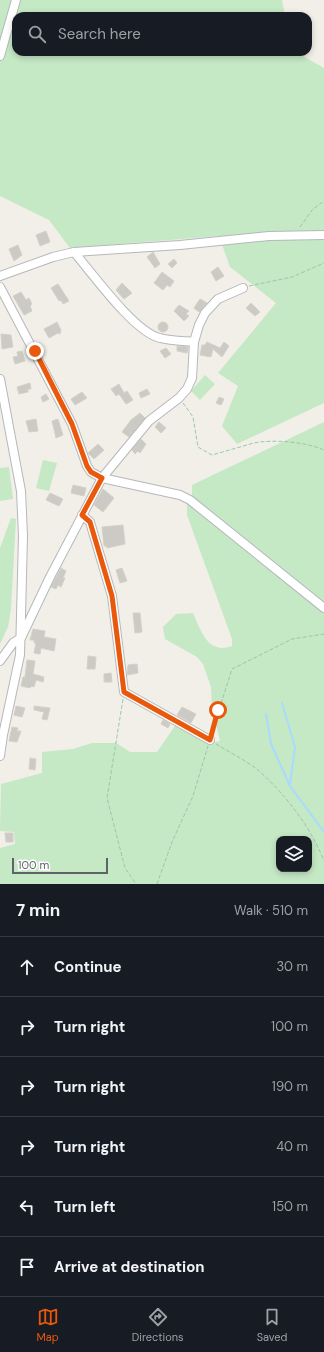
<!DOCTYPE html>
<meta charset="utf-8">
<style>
body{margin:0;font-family:"DM Sans",sans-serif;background:#242831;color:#f1f3f6}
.controls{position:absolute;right:12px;bottom:12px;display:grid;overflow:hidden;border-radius:8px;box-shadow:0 2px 6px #0003}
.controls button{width:36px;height:36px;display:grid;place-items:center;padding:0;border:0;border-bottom:1px solid #363941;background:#171b24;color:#f1f3f6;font:20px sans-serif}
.scale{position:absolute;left:12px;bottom:10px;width:96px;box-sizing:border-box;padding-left:4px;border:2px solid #5f6368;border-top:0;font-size:11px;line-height:14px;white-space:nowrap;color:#5f6368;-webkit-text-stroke:3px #fff;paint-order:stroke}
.stop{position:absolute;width:12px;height:12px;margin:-9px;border:3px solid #ea580c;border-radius:50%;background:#fff}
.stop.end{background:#ea580c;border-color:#fff;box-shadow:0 1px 4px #0008}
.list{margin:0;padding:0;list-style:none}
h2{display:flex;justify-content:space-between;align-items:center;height:52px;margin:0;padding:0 16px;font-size:17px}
h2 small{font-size:13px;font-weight:400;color:#9ea1a6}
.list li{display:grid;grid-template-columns:26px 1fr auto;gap:12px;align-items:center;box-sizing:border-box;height:60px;padding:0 16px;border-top:1px solid #363941}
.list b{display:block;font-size:15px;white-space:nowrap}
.list em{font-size:13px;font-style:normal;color:#9ea1a6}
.icon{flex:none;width:22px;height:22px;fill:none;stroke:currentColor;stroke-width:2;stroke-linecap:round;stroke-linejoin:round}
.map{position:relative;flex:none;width:324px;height:884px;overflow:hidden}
.search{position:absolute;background:#171b24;box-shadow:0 2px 6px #0003;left:12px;right:12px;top:12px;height:44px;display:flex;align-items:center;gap:10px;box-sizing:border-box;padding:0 14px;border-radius:12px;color:#9ea1a6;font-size:15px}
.sheet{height:412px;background:#171b24}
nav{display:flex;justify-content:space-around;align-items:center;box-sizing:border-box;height:56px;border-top:1px solid #363941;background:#171b24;font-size:11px;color:#9ea1a6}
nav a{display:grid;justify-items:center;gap:2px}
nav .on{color:#ea580c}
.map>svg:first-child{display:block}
</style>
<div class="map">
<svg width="324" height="884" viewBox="0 0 324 884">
<rect width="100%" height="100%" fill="#f1efe8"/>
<path fill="#c5e8c5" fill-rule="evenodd" d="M0 0H282L285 16H16V52H296L324 68V403L237 444 222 426 238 386 218 373 276 303 230 267 219 236 70 248 49 220 0 196Z
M205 375 215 384 200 400 191 391Z
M324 422V603L192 497V485Z
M43 460 57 463 49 491 36 488Z
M9 467 13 499 0 501V468Z
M187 503 324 612V884H0V848L15 844 14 832 0 831 1 784 42 773V752L73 749 92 743H116L130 752H157L177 723 211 743 220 741 212 708 211 687 203 664 197 657 165 639 163 627 176 614 193 613C201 631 208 655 232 646V639L187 515ZM279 839H309V869H279Z
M11 518 16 519 11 609 8 627 0 644V548Z"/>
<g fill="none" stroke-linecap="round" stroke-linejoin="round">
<path stroke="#aadaff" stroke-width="2" d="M282 703 295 747 290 784
M266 714 271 744 290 786 324 832"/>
</g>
<path fill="#cccac5" stroke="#d6d1c6" d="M46 231 50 242 40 246 36 235Z
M18 245 22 255 14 261 9 249Z
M153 252 160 264 155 268 147 257Z
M174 259 177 263 172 268 168 264Z
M218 267 224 276 216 281 211 272Z
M162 272 174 281 170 287 167 285 163 290 154 283Z
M122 283 132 293 124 299 116 290Z
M58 284 69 301 63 304 61 300 59 301 51 288Z
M21 292 26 300 29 298 32 304 30 306 32 311 24 315 13 296Z
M200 299 207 303 199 312 194 308Z
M251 303 260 312 255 316 246 308Z
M179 305 189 311 186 314 189 316 184 321 174 311Z
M57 322 61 330 60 334 58 333 49 338 44 329Z
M158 327a5 5 0 1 1 10 0a5 5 0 1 1-10 0Z
M1 334 11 335 13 347 2 349Z
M207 342 220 348 224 342 229 346 222 357 213 349 211 357 200 355 202 345H205Z
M177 346 188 347 187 353 177 351Z
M166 348 171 354 165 358 160 351Z
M22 351 25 361 15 364 13 357 18 356 17 352Z
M30 383 31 389H28V392L19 394 17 387Z
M119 384 124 393 127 391 133 400 126 404 119 394 116 396 111 389Z
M147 389 150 394 141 398 139 393Z
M82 392 87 398 75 405 71 399Z
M46 394 49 399 43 402 41 397Z
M219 397 224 399 221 405 216 403Z
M140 413 145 418 129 437 122 432 131 420Z
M36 419 38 431 29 432 26 421Z
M58 419 63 435 56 438 52 421Z
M159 422 166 428 161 433 155 427Z
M141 439 146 444 140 453 138 451 135 454 132 450Z
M98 444 104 450 94 459 88 453Z
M73 485 86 488 84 496 71 493Z
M103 489 114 498 103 512 94 505Z
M50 493 63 499 59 506 46 500Z
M123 525 125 544 107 548 106 546H104L102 527Z
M61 568 66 571 63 578H65L61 587 58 585 56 589 51 587Z
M122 568 127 581 120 583 116 570Z
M133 613H140L142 632 135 633Z
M33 629 45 631 44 637 56 639 54 651 41 648 40 654 34 653 36 643H34V640H30Z
M88 656 96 657 95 669H87Z
M27 660 35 661 33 674 44 677 43 682 36 680 34 687 31 686 30 688 21 686 23 677H25Z
M137 664 138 673 127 675 128 665Z
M111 673 112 682H104V674Z
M16 706 25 708 22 717 14 715Z
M34 706 50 708 47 720 42 719 44 712 34 710Z
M182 707 196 714 191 723 177 715Z
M163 720 170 724 168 728 161 724Z
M12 727 18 728 17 731H21L17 742 9 741Z
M30 758 36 759 35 770 29 769Z
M5 833H13V842H6Z"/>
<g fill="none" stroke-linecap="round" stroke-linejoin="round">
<g stroke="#b5b8bc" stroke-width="10">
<path id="minor" d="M0 56 16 0
M74 252C92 273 134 332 160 338 171 341 183 341 194 342
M0 276 53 257 74 252 180 245 269 236 324 235
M0 287 72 424 87 466 91 472 102 478 180 495 190 500 324 608
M0 379 21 491 23 536 20 655 3 735 0 756
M82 515 90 522 112 596 124 692 210 740
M0 661 13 643 21 638 50 577 102 478 149 421 179 398 187 389 192 378 194 342 199 325 205 313 218 299 243 288"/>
</g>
<path stroke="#9cc7a9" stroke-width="1" stroke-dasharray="4 2" stroke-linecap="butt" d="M300 227 312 210 324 201
M249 286 292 277 324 263
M183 403 193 417 198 447 212 455C226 451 240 447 254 443 274 439 306 442 324 450
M123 699 107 798 125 868 136 884
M212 732 232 669 292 639 324 634
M216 744C229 752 245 760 258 770 286 795 310 826 324 861
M157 884 172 842 193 796 208 746"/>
<use href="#minor" stroke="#fff" stroke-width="8"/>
</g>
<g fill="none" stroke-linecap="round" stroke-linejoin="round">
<path stroke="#ea580c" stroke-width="5" d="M35 351 72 424 87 466 91 472 102 478 82 515 90 522 112 596 124 692 210 740 218 710"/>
</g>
</svg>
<div class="controls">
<button><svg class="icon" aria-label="layers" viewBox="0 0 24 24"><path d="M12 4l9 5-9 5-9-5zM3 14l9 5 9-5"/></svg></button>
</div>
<div class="scale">100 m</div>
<div class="stop" style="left:218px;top:710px"></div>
<div class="stop end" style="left:35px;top:351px"></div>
<div class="search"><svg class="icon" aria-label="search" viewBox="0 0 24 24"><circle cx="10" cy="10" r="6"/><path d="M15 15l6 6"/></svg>Search here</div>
</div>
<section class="sheet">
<h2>7 min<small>Walk · 510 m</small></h2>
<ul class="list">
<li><svg class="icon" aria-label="ahead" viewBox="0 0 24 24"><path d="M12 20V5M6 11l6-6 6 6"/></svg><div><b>Continue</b></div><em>30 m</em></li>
<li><svg class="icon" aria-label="right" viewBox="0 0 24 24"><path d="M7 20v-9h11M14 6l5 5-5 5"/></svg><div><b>Turn right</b></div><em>100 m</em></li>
<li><svg class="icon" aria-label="right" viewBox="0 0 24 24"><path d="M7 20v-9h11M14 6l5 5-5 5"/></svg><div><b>Turn right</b></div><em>190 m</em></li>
<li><svg class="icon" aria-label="right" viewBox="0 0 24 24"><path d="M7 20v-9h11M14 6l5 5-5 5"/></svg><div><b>Turn right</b></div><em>40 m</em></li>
<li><svg class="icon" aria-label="left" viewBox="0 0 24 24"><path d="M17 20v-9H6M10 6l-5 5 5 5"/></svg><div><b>Turn left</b></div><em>150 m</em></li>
<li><svg class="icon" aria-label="arrive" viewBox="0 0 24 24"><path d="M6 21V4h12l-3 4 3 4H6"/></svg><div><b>Arrive at destination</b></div></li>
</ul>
</section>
<nav>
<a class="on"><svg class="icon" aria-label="map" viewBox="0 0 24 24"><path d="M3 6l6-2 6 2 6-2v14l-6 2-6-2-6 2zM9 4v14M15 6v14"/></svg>Map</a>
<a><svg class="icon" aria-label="directions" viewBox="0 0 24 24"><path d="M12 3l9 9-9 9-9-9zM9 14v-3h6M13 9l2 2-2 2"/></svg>Directions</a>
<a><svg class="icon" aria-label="saved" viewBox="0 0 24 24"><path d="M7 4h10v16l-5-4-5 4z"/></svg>Saved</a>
</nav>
